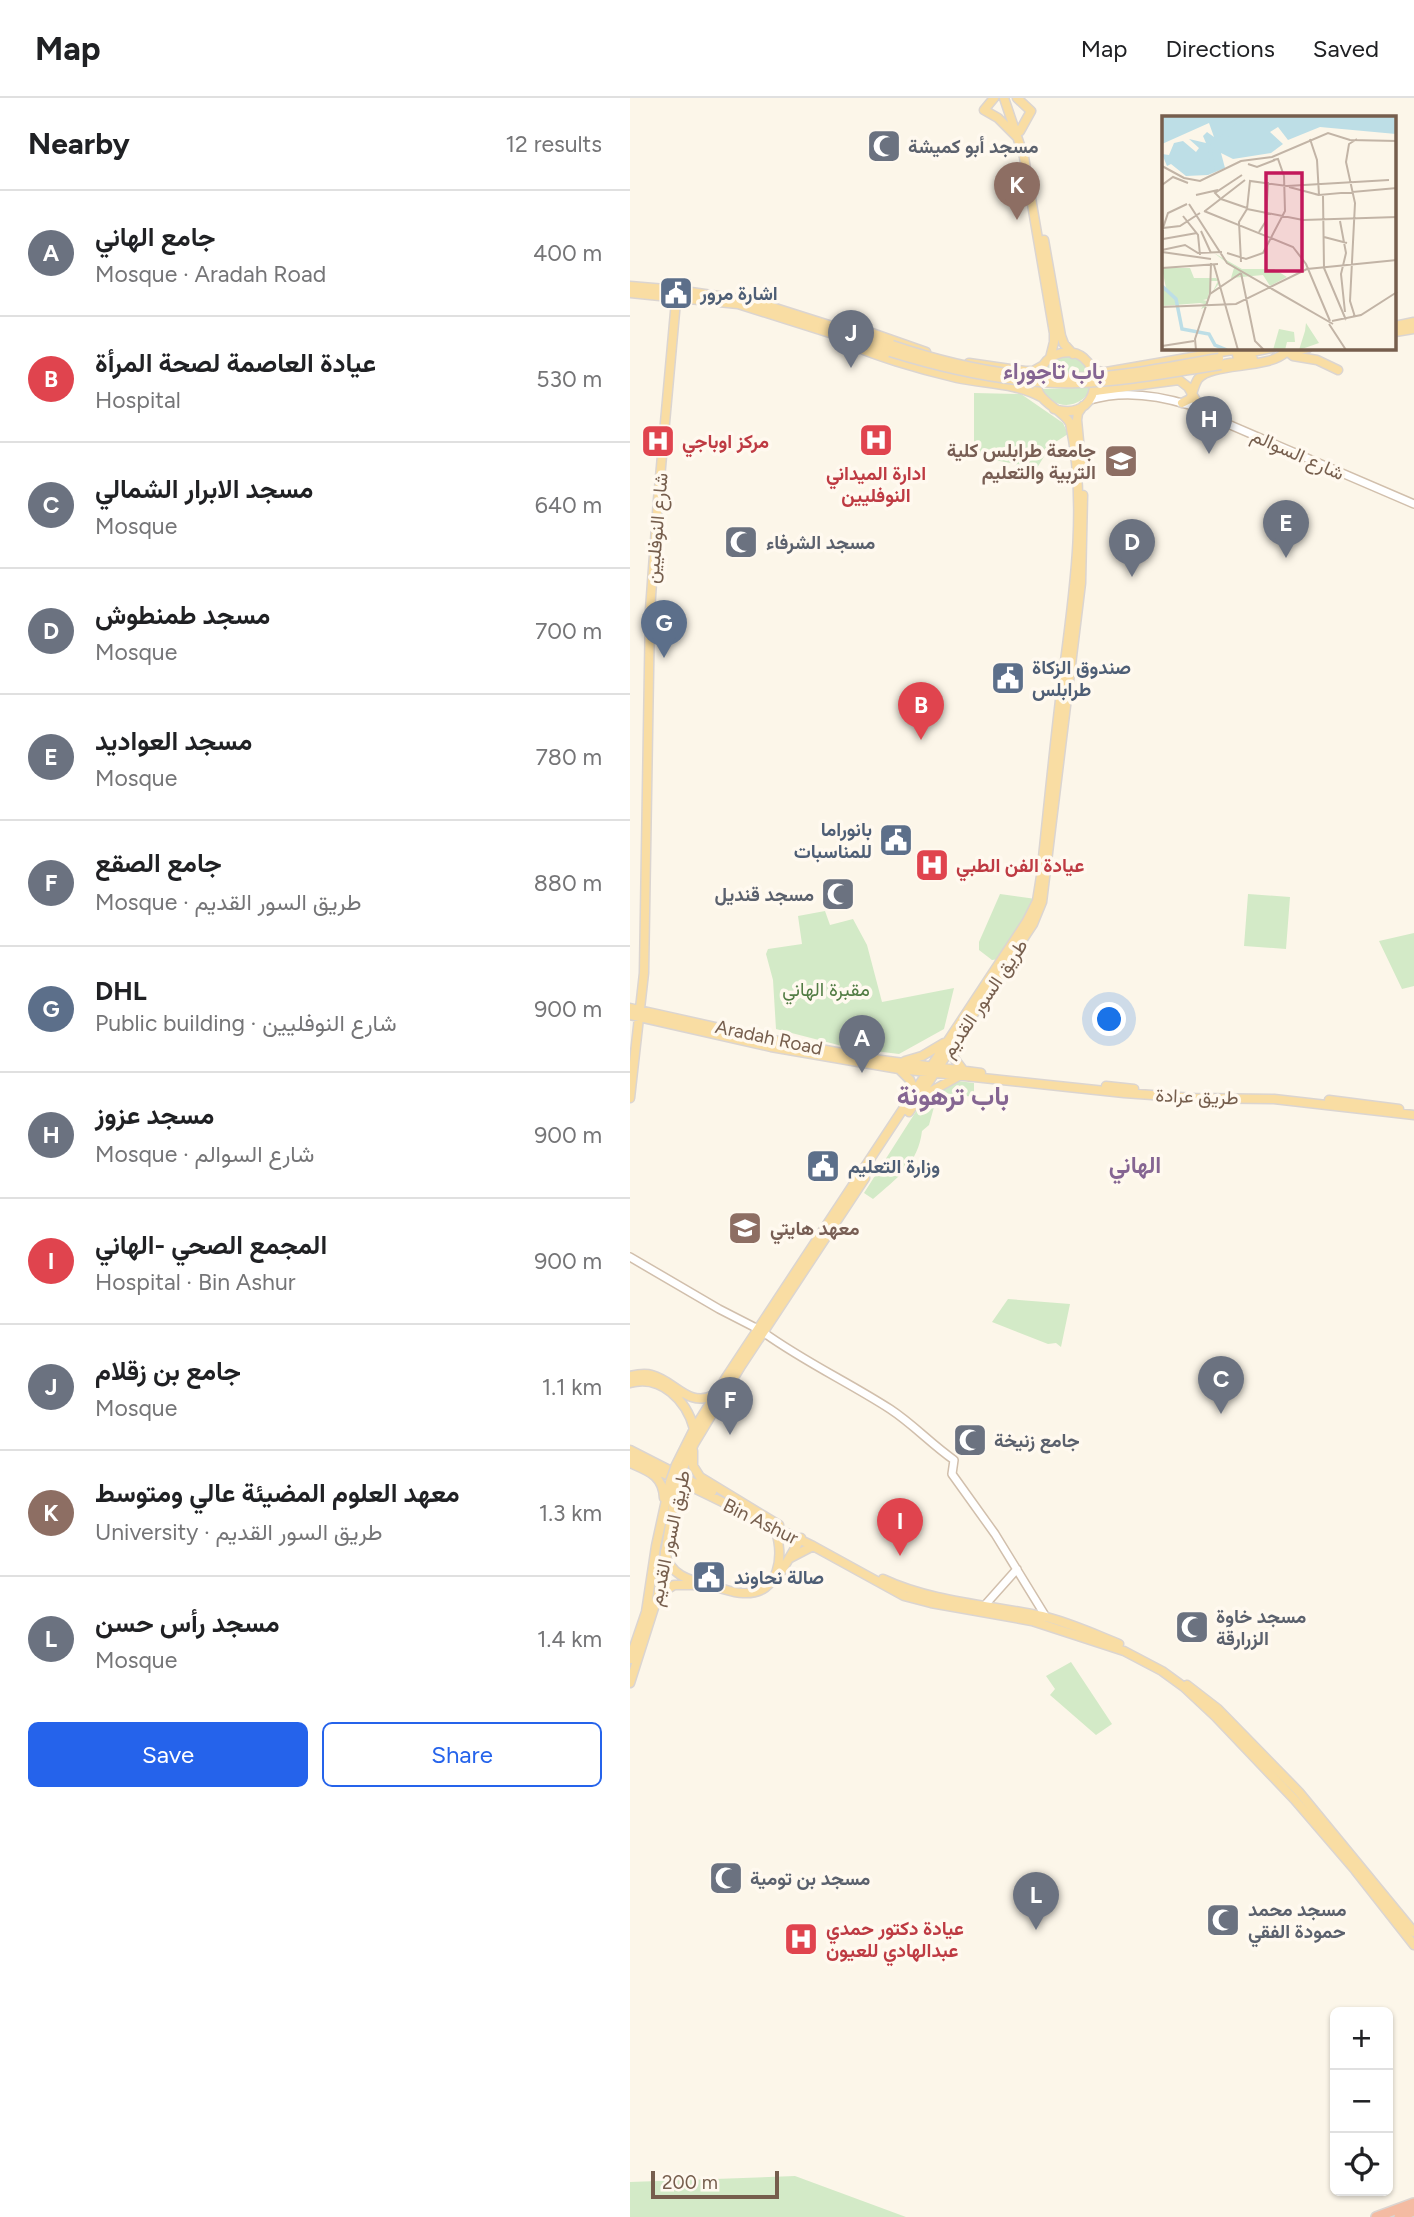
<!DOCTYPE html>
<meta charset="utf-8">
<style>
body{margin:0;font-family:Figtree,Vazirmatn,sans-serif;background:#f6f6f6;color:#202124}
.controls{position:absolute;right:21px;bottom:21px;display:grid;overflow:hidden;border-radius:10px;box-shadow:0 2px 5px #0004}
.controls button{width:63px;height:63px;display:grid;place-items:center;padding:0;border:0;border-bottom:2px solid #e0e0e0;background:#fff;color:#202124;font:35px sans-serif}
.scale{position:absolute;left:21px;bottom:18px;width:128px;box-sizing:border-box;padding-left:7px;border:4px solid #765e4d;border-top:0;font-size:19px;line-height:24px;white-space:nowrap;color:#765e4d;-webkit-text-stroke:5px #fff9ef;paint-order:stroke}
.you{position:absolute;left:480px;top:922px;width:24px;height:24px;margin:-18px;border:5px solid #fff;border-radius:50%;background:#1a73e8;box-shadow:0 0 0 10px #1a73e833}
.badge{display:grid;place-items:center;width:46px;height:46px;border-radius:50%;background:#2563eb;color:#fff;font-size:23px;font-weight:700}
.pin{position:absolute;translate:-50% -58px;filter:drop-shadow(0 2px 4px #0008)}
.pin::after{content:'';position:absolute;top:37px;width:24px;height:21px;background:inherit;clip-path:polygon(0 0,100% 0,50% 100%)}
.list{margin:0;padding:0;list-style:none}
h2{display:flex;justify-content:space-between;align-items:center;height:91px;margin:0;padding:0 28px;font-size:30px}
h2 small{font-size:23px;font-weight:400;color:#757577}
.list li{display:grid;grid-template-columns:46px 1fr auto;gap:21px;align-items:center;box-sizing:border-box;height:126px;padding:0 28px;border-top:2px solid #e0e0e0}
.list b{display:block;font-size:26px;white-space:nowrap}
.list p{margin:0;font-size:23px;white-space:nowrap;color:#757577}
.list em{font-size:23px;font-style:normal;color:#757577}
.actions{display:flex;gap:14px;padding:21px 28px}
.actions a{flex:1;padding:16px 0;border:2px solid #2563eb;border-radius:10px;text-align:center;font-size:24px;color:#2563eb}
.actions .main{background:#2563eb;color:#fff}
.icon{flex:none;width:38px;height:38px;fill:none;stroke:currentColor;stroke-width:2;stroke-linecap:round;stroke-linejoin:round}
.map{position:relative;flex:none;width:784px;height:2119px;overflow:hidden}
header{display:flex;align-items:center;gap:42px;box-sizing:border-box;height:98px;padding:0 35px;background:#fff;border-bottom:2px solid #e0e0e0}
header strong{font-size:33px}
nav{display:flex;gap:38px;margin-inline-start:auto;font-size:24px}
main{display:flex}
aside{flex:1;background:#fff}
.map>svg:first-child{display:block}
</style>
<header>
<strong>Map</strong>
<nav><a>Map</a><a>Directions</a><a>Saved</a></nav>
</header>
<main>
<aside>
<h2>Nearby<small>12 results</small></h2>
<ul class="list">
<li><span class="badge" style="background:#6b7280">A</span><div><b>جامع الهاني</b><p>Mosque · Aradah Road</p></div><em>400 m</em></li>
<li><span class="badge" style="background:#e0444e">B</span><div><b>عيادة العاصمة لصحة المرأة</b><p>Hospital</p></div><em>530 m</em></li>
<li><span class="badge" style="background:#6b7280">C</span><div><b>مسجد الابرار الشمالي</b><p>Mosque</p></div><em>640 m</em></li>
<li><span class="badge" style="background:#6b7280">D</span><div><b>مسجد طمنطوش</b><p>Mosque</p></div><em>700 m</em></li>
<li><span class="badge" style="background:#6b7280">E</span><div><b>مسجد العواديد</b><p>Mosque</p></div><em>780 m</em></li>
<li><span class="badge" style="background:#6b7280">F</span><div><b>جامع الصقع</b><p>Mosque · طريق السور القديم</p></div><em>880 m</em></li>
<li><span class="badge" style="background:#5c6f8a">G</span><div><b>DHL</b><p>Public building · شارع النوفليين</p></div><em>900 m</em></li>
<li><span class="badge" style="background:#6b7280">H</span><div><b>مسجد عزوز</b><p>Mosque · شارع السوالم</p></div><em>900 m</em></li>
<li><span class="badge" style="background:#e0444e">I</span><div><b>المجمع الصحي -الهاني</b><p>Hospital · Bin Ashur</p></div><em>900 m</em></li>
<li><span class="badge" style="background:#6b7280">J</span><div><b>جامع بن زقلام</b><p>Mosque</p></div><em>1.1 km</em></li>
<li><span class="badge" style="background:#8d6e63">K</span><div><b>معهد العلوم المضيئة عالي ومتوسط</b><p>University · طريق السور القديم</p></div><em>1.3 km</em></li>
<li><span class="badge" style="background:#6b7280">L</span><div><b>مسجد رأس حسن</b><p>Mosque</p></div><em>1.4 km</em></li>
</ul>
<div class="actions"><a class="main">Save</a><a>Share</a></div>
</aside>
<div class="map">
<svg width="784" height="2119" viewBox="0 0 784 2119">
<rect width="100%" height="100%" fill="#fcf6e9"/>
<path fill="#d3eac7" d="M439 257 452 263 462 277H411L425 260Z
M462 289C451 312 424 313 412 291Z
M344 295 391 296 433 325 438 336 421 347 407 370 344 358Z
M370 796 406 801 370 861 362 862 349 852V844Z
M618 796 660 799 656 851 614 848Z
M195 813 200 827 223 821 237 847 252 904 324 890 314 931 269 956 220 950 146 931 143 882 136 856 138 851 172 846 168 818Z
M784 835V888L772 891 749 843Z
M328 983 344 985V999L314 995 304 1009 299 1027 292 1033C288 1066 267 1080 243 1101L234 1095 292 1004Z
M378 1201 440 1206 431 1249 426 1245 418 1246 362 1224Z
M441 1564 482 1626 466 1637 420 1597 425 1591 416 1578Z
M165 2078 276 2119H0V2084Z"/>
<g fill="none" stroke-linecap="round" stroke-linejoin="round">
<g stroke="#d1bfac" stroke-width="10">
<path id="secondary" d="M460 302C493 292 527 297 559 307 568 310 576 316 584 320L784 406
M0 1159 89 1211 128 1231
M133 1234C173 1263 218 1284 260 1311 283 1326 301 1346 324 1362L322 1376 365 1436 416 1519
M355 1507 387 1471"/>
</g>
<g stroke="#dbd5d1" stroke-width="11">
<path id="primary" d="M364 0 354 12 368 20 386 38
M374 0 394 59 424 235V244L420 260
M387 0 401 13 390 33
M414 142 431 238 434 246 443 256
M0 188 47 192 123 203 262 247
M0 195 108 206 260 254
M212 226 222 228 296 254
M765 228 784 224
M765 234 784 231
M209 241C239 257 293 272 327 280 355 286 386 285 411 299
M658 254 663 258 687 262 708 272
M653 255 678 250
M607 257 642 250
M339 265 395 273H403L412 268
M595 266 623 261
M463 270 466 273 476 274 614 250
M465 293 549 282 558 289 573 314
M552 305 560 301C563 295 564 287 568 281 582 264 637 272 656 254
M452 374 447 322 448 315 453 308
M0 910 143 942 243 961 351 975
M0 917 141 949 269 971 494 995 564 1000 644 1001 784 1017
M322 949 324 960 333 972
M275 963 292 958 314 945
M269 971 280 982 285 994
M476 988 504 991
M0 1000 14 875 20 512 28 402 47 192
M289 1000 327 979
M699 1002 769 1011
M279 1014 403 826 412 804 451 485 453 397
M0 1278C8 1276 15 1275 22 1277 45 1283 58 1310 84 1297
M0 1285C31 1276 57 1303 64 1331
M0 1352 82 1394
M63 1353V1368L70 1379 149 1427
M0 1359 183 1448 274 1498 301 1505 402 1523 494 1553 532 1573 554 1589 585 1618 664 1701 725 1772 784 1847
M0 1365C18 1373 33 1377 34 1400
M46 1367 64 1331 97 1278 397 823 407 803 411 778C418 714 424 650 432 586 443 502 458 409 440 325 428 306 397 303 410 273 413 266 418 260 425 257 474 238 481 328 424 311
M53 1370 64 1346 111 1268 235 1080
M35 1454C40 1480 64 1483 86 1489 94 1491 104 1495 113 1495 151 1497 154 1457 145 1430
M160 1460 183 1448
M151 1474 171 1440
M253 1481C302 1504 360 1507 412 1518 438 1524 464 1536 489 1546
M28 1497 44 1487H64
M0 1561 16 1514 26 1448 40 1384
M0 1585 28 1497 47 1386
M557 1587 588 1611 669 1694 784 1834"/>
</g>
<g stroke="#dbd5d1" stroke-width="12">
<path id="highway" d="M746 2119 784 2105
M769 2119 784 2113"/>
</g>
<use href="#secondary" stroke="#fff" stroke-width="7"/>
<use href="#primary" stroke="#f9dda3" stroke-width="8"/>
<use href="#highway" stroke="#f4bba2" stroke-width="9"/>
<g stroke="#dbd5d1" stroke-width="11" stroke-linecap="butt">
<path id="primary-bridge" d="M262 247C324 268 390 282 456 279 501 277 545 267 589 260
M260 254C321 273 384 287 448 285 496 284 544 274 591 267
M40 1384 46 1367
M47 1386 53 1370"/>
</g>
<use href="#primary-bridge" stroke="#f9dda3" stroke-width="8"/>
</g>
<defs>
<g id="mosque-square" transform="scale(1.75)"><rect x="-9" y="-9" width="18" height="18" rx="4" fill="#6b7280" stroke="#fff9ef"/><path d="M3.5-4.9A6 6 0 1 0 3.5 4.9A5 5 0 1 1 3.5-4.9Z" fill="#fff"/></g>
<g id="civic-square" transform="scale(1.75)"><rect x="-9" y="-9" width="18" height="18" rx="4" fill="#5c6f8a" stroke="#fff9ef"/><path d="M-.6-6.5H3V-4.5H.6V-3L4-1V1h2V6H-6V1h2V-1L-.6-3ZM-1.2 2.5V6h2.4V2.5Z" fill="#fff"/></g>
<g id="hospital-square" transform="scale(1.75)"><rect x="-9" y="-9" width="18" height="18" rx="4" fill="#e0444e" stroke="#fff9ef"/><path d="M-5-5h3v3.5h4V-5h3V5h-3V1.5h-4V5h-3Z" fill="#fff"/></g>
<g id="university-square" transform="scale(1.75)"><rect x="-9" y="-9" width="18" height="18" rx="4" fill="#8d6e63" stroke="#fff9ef"/><path d="M0-5L7-2L0 1L-7-2ZM-4 1L0 2.5L4 1V4Q0 6-4 4Z" fill="#fff"/></g>
</defs>
<g fill-rule="evenodd">
<use href="#mosque-square" x="254" y="48"/>
<use href="#civic-square" x="46" y="195"/>
<use href="#hospital-square" x="246" y="342"/>
<use href="#hospital-square" x="28" y="343"/>
<use href="#university-square" x="491" y="363"/>
<use href="#mosque-square" x="111" y="444"/>
<use href="#civic-square" x="378" y="580"/>
<use href="#civic-square" x="266" y="742"/>
<use href="#hospital-square" x="302" y="767"/>
<use href="#mosque-square" x="208" y="796"/>
<use href="#civic-square" x="193" y="1068"/>
<use href="#university-square" x="115" y="1130"/>
<use href="#mosque-square" x="340" y="1342"/>
<use href="#civic-square" x="79" y="1479"/>
<use href="#mosque-square" x="562" y="1529"/>
<use href="#mosque-square" x="96" y="1780"/>
<use href="#mosque-square" x="593" y="1822"/>
<use href="#hospital-square" x="171" y="1841"/>
</g>
<g text-anchor="middle" stroke-width="7" stroke-linejoin="round" paint-order="stroke">
<g font-size="19" font-weight="bold" fill="#5b616d" stroke="#fff9ef" text-anchor="start">
<text x="278" y="55">مسجد أبو كميشة</text>
<text x="136" y="451">مسجد الشرفاء</text>
<text x="184" y="803" text-anchor="end">مسجد قنديل</text>
<text x="364" y="1349">جامع زنيخة</text>
<text x="586" y="1525">مسجد خاوة<tspan x="586" dy="22">الزرارقة</tspan></text>
<text x="120" y="1787">مسجد بن تومية</text>
<text x="618" y="1818">مسجد محمد<tspan x="618" dy="22">حمودة الفقي</tspan></text>
</g>
<g font-size="19" font-weight="bold" fill="#4e5e75" stroke="#fff9ef" text-anchor="start">
<text x="70" y="202">اشارة مرور</text>
<text x="402" y="576">صندوق الزكاة<tspan x="402" dy="22">طرابلس</tspan></text>
<text x="242" y="738" text-anchor="end">بانوراما<tspan x="242" dy="22">للمناسبات</tspan></text>
<text x="218" y="1075">وزارة التعليم</text>
<text x="104" y="1486">صالة نحاوند</text>
</g>
<g font-size="19" font-weight="bold" fill="#be3a42" stroke="#fff9ef" text-anchor="start">
<text x="52" y="350">مركز اوباجي</text>
<text x="246" y="382" text-anchor="middle">ادارة الميداني<tspan x="246" dy="22">النوفليين</tspan></text>
<text x="326" y="774">عيادة الفن الطبي</text>
<text x="196" y="1837">عيادة دكتور حمدي<tspan x="196" dy="22">عبدالهادي للعيون</tspan></text>
</g>
<g font-size="19" font-weight="bold" fill="#785e54" stroke="#fff9ef" text-anchor="end">
<text x="466" y="359">جامعة طرابلس كلية<tspan x="466" dy="22">التربية والتعليم</tspan></text>
<text x="140" y="1137" text-anchor="start">معهد هايتي</text>
</g>
<g font-size="19" fill="#765e4d" stroke="#fff9ef">
<text transform="translate(668 356) rotate(24)" y="7">شارع السوالم</text>
<text transform="translate(26 430) rotate(-85)" y="7">شارع النوفليين</text>
<text transform="translate(354 900) rotate(-56)" y="7">طريق السور القديم</text>
<text transform="translate(139 939) rotate(12)" y="7">Aradah Road</text>
<text transform="translate(567 998) rotate(2)" y="7">طريق عرادة</text>
<text transform="translate(131 1423) rotate(26)" y="7">Bin Ashur</text>
<text transform="translate(39 1440) rotate(-78)" y="7">طريق السور القديم</text>
</g>
<g font-size="19" fill="#527c44" stroke="#fff9ef">
<text x="196" y="898">مقبرة الهاني</text>
</g>
<g font-size="23" font-weight="bold" fill="#856592" stroke="#fff9ef">
<text x="424" y="281">باب تاجوراء</text>
<text x="505" y="1075">الهاني</text>
</g>
<g font-size="26" font-weight="bold" fill="#856592" stroke="#fff9ef">
<text x="323" y="1007">باب ترهونة</text>
</g>
</g>
<g transform="translate(532 18)">
<rect width="234" height="234" fill="#fcf6e9"/>
<path d="M52 137 80 153H112L125 161 108 170 101 159 69 162 72 152ZM0 152H28L32 162H54L58 166 50 177 56 165H49L46 183 41 184 45 185 44 191 39 193 42 188 38 187 0 190V171L4 172ZM144 207 157 227 137 234 143 215ZM117 213 132 216 133 226H125L123 234H111Z" fill="#d3eac7"/>
<path d="M0 0H234V18L158 11 126 24 116 11 108 16 121 28 109 37 71 43 59 37 63 52 46 59 24 60 9 48 5 50 0 38 7 39 12 27 21 25 34 36 37 32 27 23 44 27 41 20 45 16 52 21 47 7 0 28Z" fill="#bddee6"/>
<path fill="none" stroke="#bddee6" stroke-width="3.5" d="M61 22 79 9M49 30 86 0M51 54 48 33 89 0M0 170 14 183 20 213 47 218 53 229 65 234"/>
<path fill="none" stroke="#c2b4a6" stroke-width="2" d="M148 23 155 44 157 79 235 72M86 48 95 51 113 44M0 50 22 62 38 65 79 45 110 41 166 17 188 24 235 25M0 69 11 61 26 67M127 71 157 79M34 79 56 74M161 80 162 152 184 204M58 82 53 77 80 59M59 83 85 92M27 88 65 147 171 208M85 93 88 65 125 70 227 64M85 93 141 104 235 101M42 95 131 131 144 148 168 205M43 95 83 64M21 100 36 119 38 139M178 105 184 137 179 158 183 196M1 112 18 110 38 97M1 112 6 97 25 88M39 115 49 137M97 116 104 105 106 66M162 121 185 127M1 123 35 117M0 134 23 129 36 137 60 136M0 136 49 143M0 137 1 114M65 137 84 143 101 137 123 95 122 60 116 43 111 44M79 146 77 106 85 93M52 149 76 234M0 152 56 148M79 157 93 225 102 234M48 178 49 147M0 191 74 188 145 153 235 144M193 201 188 185 193 87 184 46 187 28 195 23M170 205 199 199 235 176M167 208 184 234M0 230 32 225M34 234 33 223 48 178 79 157"/>
<path fill="#c2185b" fill-opacity="0.15" stroke="#c2185b" stroke-width="3.5" d="M104 57H140V155H104Z"/>
<rect width="234" height="234" fill="none" stroke="#765e4d" stroke-width="3.5"/>
</g>
</svg>
<div class="controls">
<button>+</button>
<button>−</button>
<button><svg class="icon" aria-label="locate" viewBox="0 0 24 24"><circle cx="12" cy="12" r="6"/><path d="M12 2v4M12 18v4M2 12h4M18 12h4"/></svg></button>
</div>
<div class="scale">200 m</div>
<div class="you"></div>
<div class="pin badge" style="left:232px;top:975px;background:#6b7280">A</div>
<div class="pin badge" style="left:291px;top:642px;background:#e0444e">B</div>
<div class="pin badge" style="left:591px;top:1316px;background:#6b7280">C</div>
<div class="pin badge" style="left:502px;top:479px;background:#6b7280">D</div>
<div class="pin badge" style="left:656px;top:460px;background:#6b7280">E</div>
<div class="pin badge" style="left:100px;top:1337px;background:#6b7280">F</div>
<div class="pin badge" style="left:34px;top:560px;background:#5c6f8a">G</div>
<div class="pin badge" style="left:579px;top:356px;background:#6b7280">H</div>
<div class="pin badge" style="left:270px;top:1458px;background:#e0444e">I</div>
<div class="pin badge" style="left:221px;top:270px;background:#6b7280">J</div>
<div class="pin badge" style="left:387px;top:122px;background:#8d6e63">K</div>
<div class="pin badge" style="left:406px;top:1832px;background:#6b7280">L</div>
</div>
</main>
